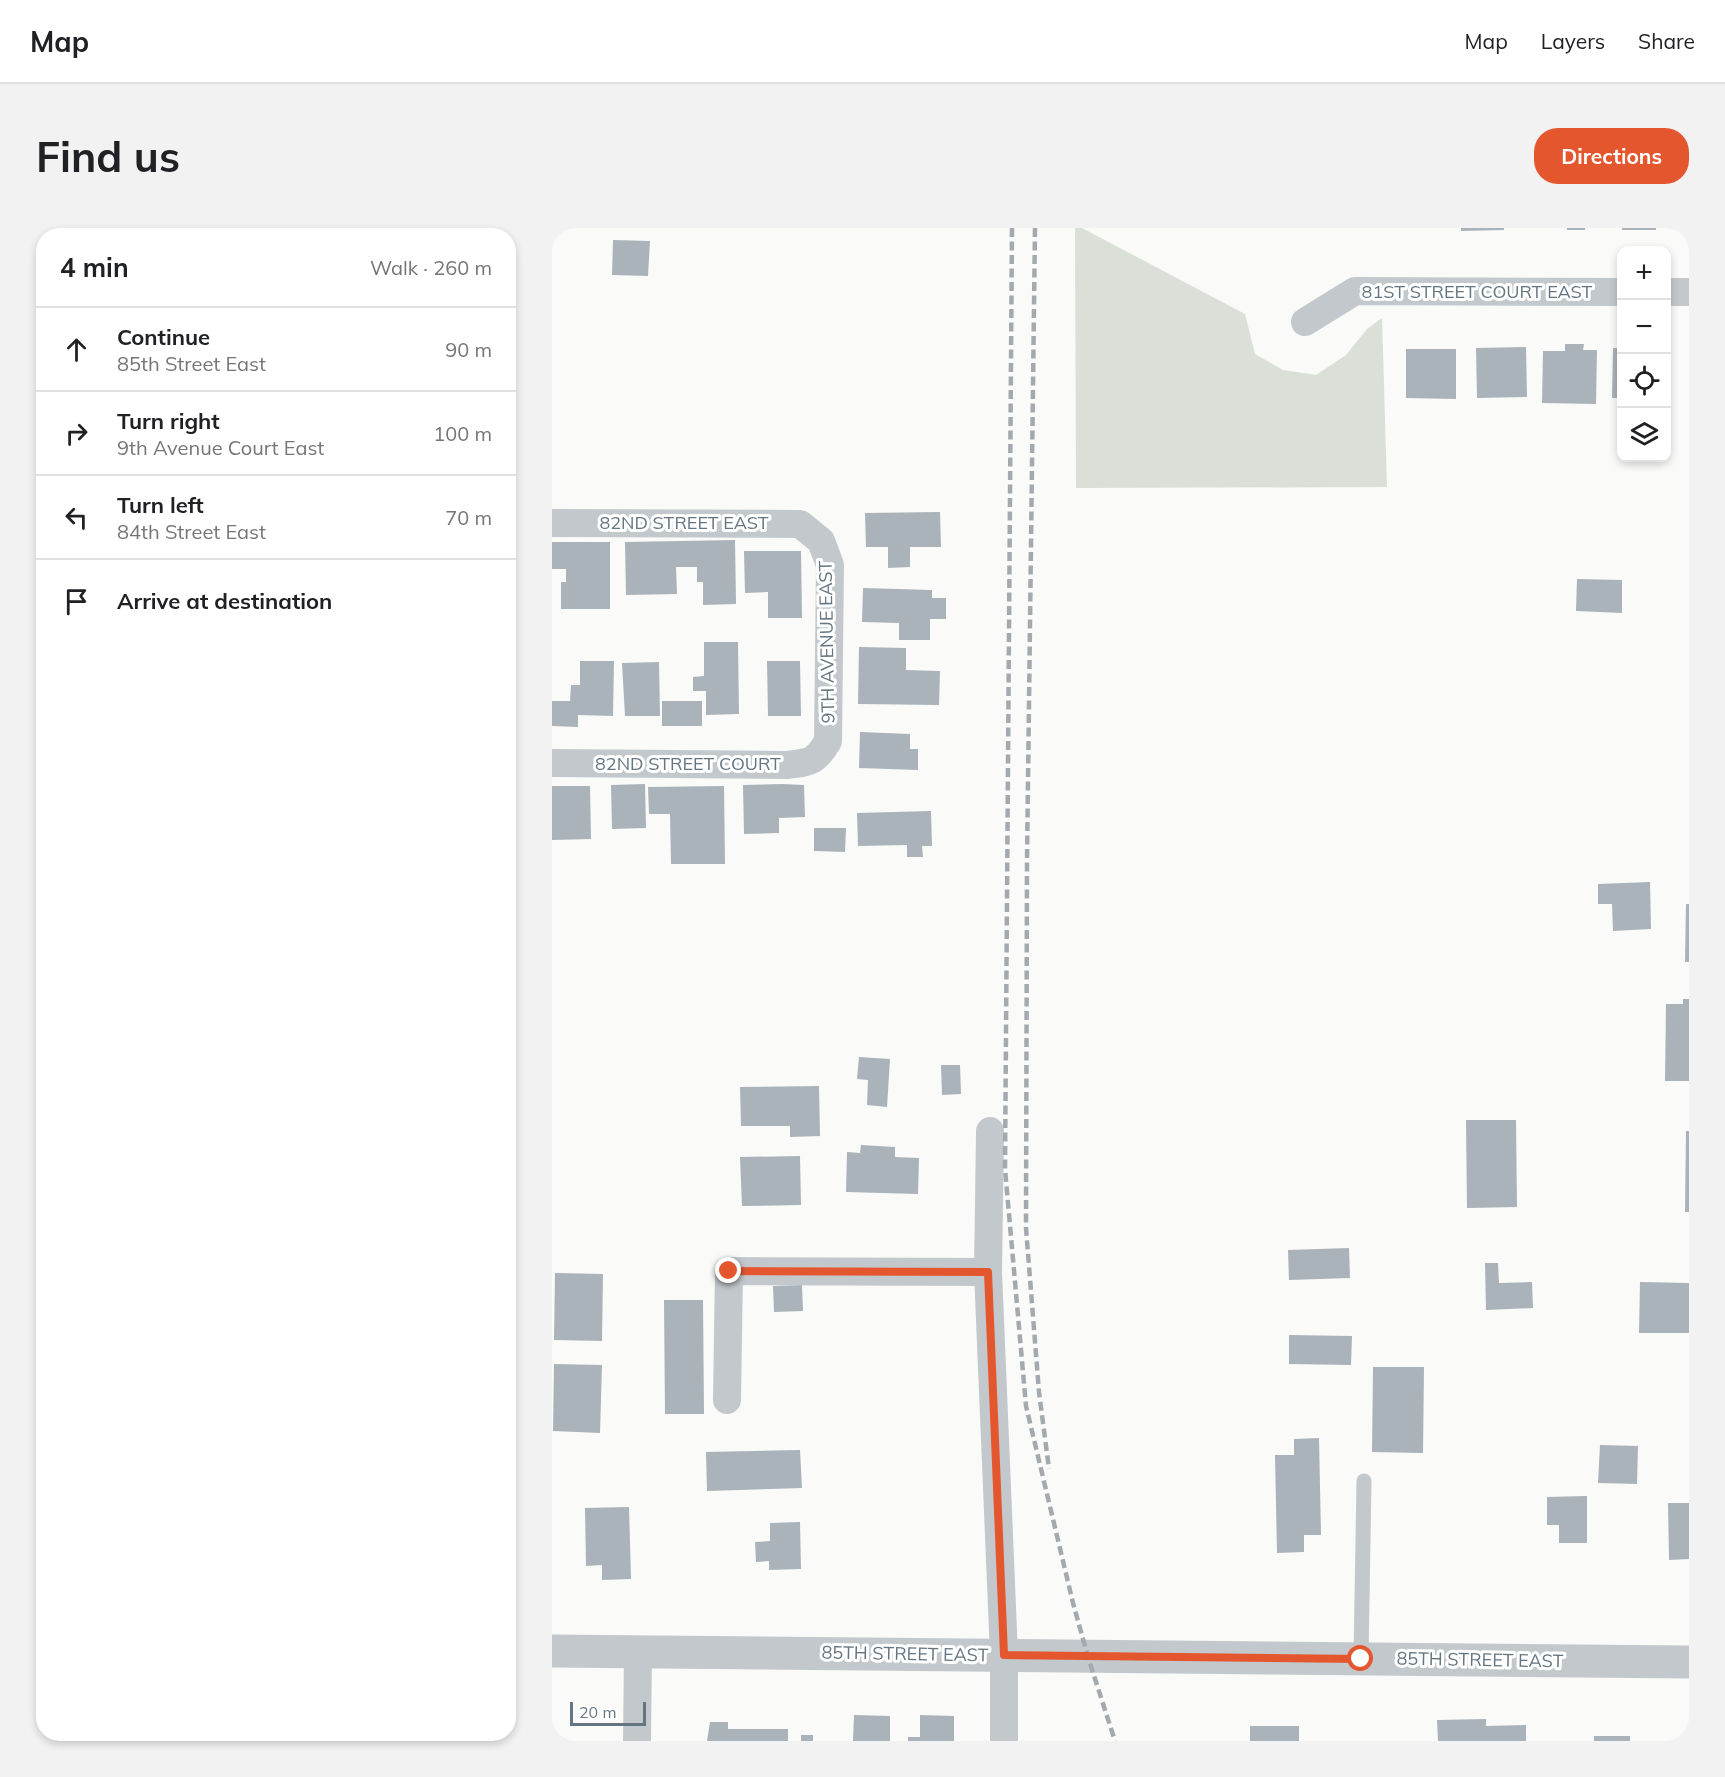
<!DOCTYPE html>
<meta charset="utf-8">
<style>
body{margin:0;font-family:Mulish,sans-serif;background:#f2f2f2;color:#202124}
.controls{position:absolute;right:18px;top:18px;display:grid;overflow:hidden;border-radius:12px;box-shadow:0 3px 9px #0003}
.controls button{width:54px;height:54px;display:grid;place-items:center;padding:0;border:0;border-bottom:2px solid #e0e0e0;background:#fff;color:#202124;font:30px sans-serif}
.scale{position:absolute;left:18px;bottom:15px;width:76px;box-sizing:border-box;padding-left:6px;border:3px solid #657683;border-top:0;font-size:16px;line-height:21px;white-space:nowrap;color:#657683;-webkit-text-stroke:4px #fff;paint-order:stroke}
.stop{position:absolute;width:18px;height:18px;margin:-14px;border:4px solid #e4572e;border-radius:50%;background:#fff}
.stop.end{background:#e4572e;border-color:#fff;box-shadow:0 2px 6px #0008}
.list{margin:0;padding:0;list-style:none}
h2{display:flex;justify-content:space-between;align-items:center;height:78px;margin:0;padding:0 24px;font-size:26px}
h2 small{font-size:20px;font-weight:400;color:#757577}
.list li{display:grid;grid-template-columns:39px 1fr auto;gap:18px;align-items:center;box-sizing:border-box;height:84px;padding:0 24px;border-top:2px solid #e0e0e0}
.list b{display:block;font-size:22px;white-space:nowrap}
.list p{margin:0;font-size:20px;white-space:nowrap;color:#757577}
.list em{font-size:20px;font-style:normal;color:#757577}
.icon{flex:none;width:33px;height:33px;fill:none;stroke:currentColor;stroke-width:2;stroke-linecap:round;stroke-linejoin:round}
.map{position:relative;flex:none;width:1137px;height:1513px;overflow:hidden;border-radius:24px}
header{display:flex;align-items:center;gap:36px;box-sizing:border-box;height:84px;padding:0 30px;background:#fff;border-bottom:2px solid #e0e0e0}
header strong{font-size:28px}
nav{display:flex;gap:33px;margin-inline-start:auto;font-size:21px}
.intro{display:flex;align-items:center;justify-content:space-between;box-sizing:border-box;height:144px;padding:0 36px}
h1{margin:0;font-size:42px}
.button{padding:15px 27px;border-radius:24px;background:#e4572e;color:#fff;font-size:21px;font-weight:700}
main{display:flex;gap:36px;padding:0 36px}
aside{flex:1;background:#fff;border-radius:24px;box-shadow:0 3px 9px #0003}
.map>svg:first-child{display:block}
</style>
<header>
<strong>Map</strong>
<nav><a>Map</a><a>Layers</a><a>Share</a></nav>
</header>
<div class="intro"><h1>Find us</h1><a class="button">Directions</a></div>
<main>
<aside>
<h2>4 min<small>Walk · 260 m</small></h2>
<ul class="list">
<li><svg class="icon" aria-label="ahead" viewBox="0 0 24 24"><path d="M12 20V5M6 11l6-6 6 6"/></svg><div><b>Continue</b><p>85th Street East</p></div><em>90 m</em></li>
<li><svg class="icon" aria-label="right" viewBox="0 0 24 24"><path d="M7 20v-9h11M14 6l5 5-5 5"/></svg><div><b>Turn right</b><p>9th Avenue Court East</p></div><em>100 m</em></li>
<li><svg class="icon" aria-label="left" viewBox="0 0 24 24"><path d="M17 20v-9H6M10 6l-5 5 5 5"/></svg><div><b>Turn left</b><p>84th Street East</p></div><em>70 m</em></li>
<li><svg class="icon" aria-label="arrive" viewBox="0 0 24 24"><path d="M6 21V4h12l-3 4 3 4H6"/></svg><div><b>Arrive at destination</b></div></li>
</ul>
</aside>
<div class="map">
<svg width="1137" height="1513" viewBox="0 0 1137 1513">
<rect width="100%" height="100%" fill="#fafaf8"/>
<path fill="#dadfd7" d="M523 0H530L693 86 703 126 731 142 764 147 794 127 815 101 830 90 835 259 524 260Z"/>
<path fill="#aab3b9" d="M909 0H952V2L909 3Z
M1015 0H1033V2H1015Z
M1070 0H1104V2H1070Z
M61 12 98 13 96 48 60 47Z
M1013 116H1032L1031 122H1045L1044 176 990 175 991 123H1013Z
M974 119 975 169 925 170 924 120Z
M1061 120H1070V170H1060Z
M854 121H904V171L854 170Z
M388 284 389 319H358V339L336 340V319H314L313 285Z
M183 312 184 376 151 377V354H145V339H124L125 366 74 367 73 314Z
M0 314H58V381H9V354H14V341H0Z
M192 323H249L250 390H216V364L193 365Z
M1025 351 1070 352V385L1024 383Z
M311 360 380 362V370H394V391H378V412H347V395L310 394Z
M152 414H186L187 486 154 487V463H141V449L152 448Z
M307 419 354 420V442L388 443 387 477 306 476Z
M28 433H62L61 488 26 487V499L0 498V473H18L19 457H28Z
M215 433H248L249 488H216Z
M107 434 108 488H73L70 435Z
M110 473H150V498H110Z
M308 504 358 506V521H366V542L307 540Z
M93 556 94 600 60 601 59 557Z
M230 556 252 557 253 589 227 590V605L192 606 191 557Z
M0 558H38L39 611 0 612Z
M172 558 173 636H119L118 586H97L96 559Z
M379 583 380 618H370L371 629H355V617L306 618 305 585Z
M262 600H294L293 624 262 623Z
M1098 654 1099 701 1061 703 1060 676H1046V656Z
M1134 676H1137V734H1133Z
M1131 771H1137V853H1113L1114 776H1131Z
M307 829 338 831 335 879 315 877 316 852 305 851Z
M389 837H408L409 866 390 867Z
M267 858 268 908 238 909V898H189L188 859Z
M914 892H964L965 979 915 980Z
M1134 903H1137V984H1133Z
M309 917 343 919V929L367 930 366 966 294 964 295 924 308 925Z
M248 928 249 977 190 978 188 929Z
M797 1020 798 1050 737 1052 736 1022Z
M933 1035H946L947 1055 980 1054 981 1080 934 1082Z
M3 1045 51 1046 50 1113 2 1112Z
M1088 1054 1137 1055V1105H1087Z
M250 1057 251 1083 222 1084 221 1058Z
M112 1072H151L152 1186H113Z
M737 1107 800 1108 799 1137 737 1136Z
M2 1136 50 1137 48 1205 1 1203Z
M821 1139H872L871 1225 820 1224Z
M767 1210 769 1307H752V1324L725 1325 723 1227H742V1211Z
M1048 1217 1086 1218 1085 1256 1046 1255Z
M248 1222 250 1260 155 1263 154 1224Z
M1035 1268V1315H1007V1297H995V1269Z
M1116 1275H1137V1331L1117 1332Z
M77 1279 79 1351 50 1352V1337L34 1338 33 1280Z
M248 1294 249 1341 217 1342V1333L204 1334 203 1314 218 1313V1295Z
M302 1487 338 1488V1513H301Z
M368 1487 402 1488V1513H356V1509H368Z
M934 1491V1498L974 1497V1513H886L885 1492Z
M158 1494H176V1501H236V1513H155Z
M698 1498H747V1513H698Z
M249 1507H261V1513H249Z
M1042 1508H1078V1513H1042Z"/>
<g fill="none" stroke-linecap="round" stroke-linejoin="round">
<path stroke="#c3c8cc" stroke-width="15" d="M809 1431 812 1253"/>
<path stroke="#c3c8cc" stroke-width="28" d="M1114 64H1137
M753 94 803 63 1070 64
M0 295 248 296 269 313 278 337 276 513C264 534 258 534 235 537L0 535
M438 903 436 1044 452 1427V1513
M175 1172 177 1043 436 1044
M85 1513 86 1423"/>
<path stroke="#c3c8cc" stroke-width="33" d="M0 1423 1137 1434"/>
<path stroke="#a2aab0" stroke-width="4.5" stroke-dasharray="9 4.5" stroke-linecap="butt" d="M460 0 453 941 474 1178 521 1375 536 1429 563 1513
M483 0 475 634 474 1000 487 1164 497 1241"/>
</g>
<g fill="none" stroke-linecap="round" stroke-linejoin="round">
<path stroke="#e4572e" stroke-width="8" d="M177 1043 436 1044 452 1427 809 1431"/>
</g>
<g text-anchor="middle" stroke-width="6" stroke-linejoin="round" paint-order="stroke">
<g font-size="18" fill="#657683" stroke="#fff">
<text x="925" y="70">81ST STREET COURT EAST</text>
<text x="132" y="301">82ND STREET EAST</text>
<text transform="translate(275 414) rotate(-91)" y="6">9TH AVENUE EAST</text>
<text x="136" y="542">82ND STREET COURT</text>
<text transform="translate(353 1426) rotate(1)" y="6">85TH STREET EAST</text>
<text transform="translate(928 1432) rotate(1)" y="6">85TH STREET EAST</text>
</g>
</g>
</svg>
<div class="controls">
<button>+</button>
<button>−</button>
<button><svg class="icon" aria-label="locate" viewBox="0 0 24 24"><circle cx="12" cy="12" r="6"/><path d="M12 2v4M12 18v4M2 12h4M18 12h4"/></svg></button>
<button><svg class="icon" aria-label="layers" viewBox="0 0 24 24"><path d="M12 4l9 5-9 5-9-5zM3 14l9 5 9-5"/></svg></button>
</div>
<div class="scale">20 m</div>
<div class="stop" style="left:809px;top:1431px"></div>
<div class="stop end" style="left:177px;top:1043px"></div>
</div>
</main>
